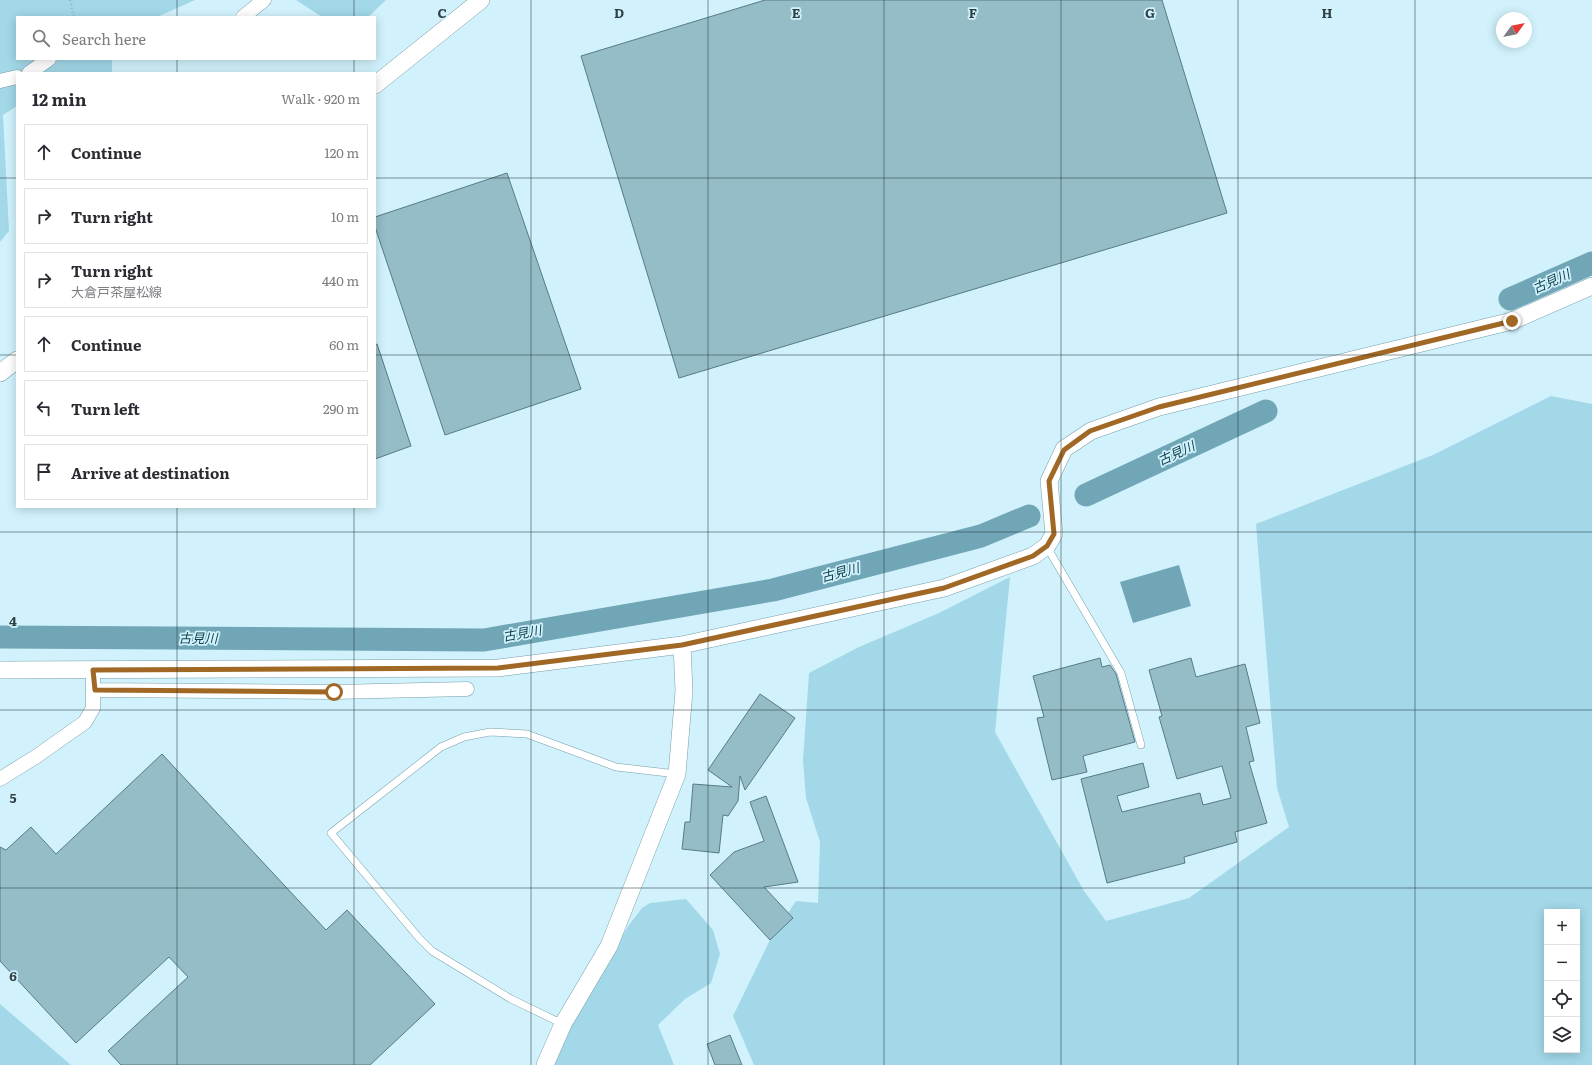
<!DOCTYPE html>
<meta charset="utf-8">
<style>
body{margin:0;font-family:Literata,"Noto Sans JP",serif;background:#f2f2f3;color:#2b2b33}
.controls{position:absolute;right:12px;bottom:12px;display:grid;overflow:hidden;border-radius:0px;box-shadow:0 2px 10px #0003}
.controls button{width:36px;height:36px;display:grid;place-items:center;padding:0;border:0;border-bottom:1px solid #e1e1e2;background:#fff;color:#2b2b33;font:20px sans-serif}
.compass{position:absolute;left:1496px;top:12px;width:36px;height:36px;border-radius:50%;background:#fff;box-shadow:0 2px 10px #0003;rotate:57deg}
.stop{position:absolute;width:12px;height:12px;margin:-9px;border:3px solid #a06824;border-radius:50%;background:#fff}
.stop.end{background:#a06824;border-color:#fff;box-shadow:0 1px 4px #0008}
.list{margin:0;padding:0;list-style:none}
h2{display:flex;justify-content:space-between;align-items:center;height:52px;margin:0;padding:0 16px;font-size:17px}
h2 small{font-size:13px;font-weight:400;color:#7c7c81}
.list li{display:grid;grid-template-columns:26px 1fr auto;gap:12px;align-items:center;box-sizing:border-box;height:56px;margin:0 8px 8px;padding:0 8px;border:1px solid #e1e1e2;border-radius:0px}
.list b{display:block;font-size:15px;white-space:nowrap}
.list p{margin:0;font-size:13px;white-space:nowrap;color:#7c7c81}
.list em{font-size:13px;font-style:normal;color:#7c7c81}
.icon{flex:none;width:22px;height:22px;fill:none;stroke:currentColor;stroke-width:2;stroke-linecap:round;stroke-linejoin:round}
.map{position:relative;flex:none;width:1592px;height:1065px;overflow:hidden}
.search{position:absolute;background:#fff;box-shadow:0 2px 10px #0003;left:16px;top:16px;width:360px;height:44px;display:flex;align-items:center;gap:10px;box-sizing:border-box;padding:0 14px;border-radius:0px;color:#7c7c81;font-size:15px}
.panel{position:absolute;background:#fff;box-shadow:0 2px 10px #0003;left:16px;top:72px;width:360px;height:436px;border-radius:0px}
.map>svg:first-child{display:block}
</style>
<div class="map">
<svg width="1592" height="1065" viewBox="0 0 1592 1065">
<rect width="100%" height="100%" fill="#d1f2fc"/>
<path fill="#a2d8e8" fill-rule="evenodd" d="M0 0H195L157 17H17V59H112V73H17V106L3 115 9 231 0 242Z
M296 0H386L368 17H322Z
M1551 396 1592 404V1065H754L733 1016 770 940 796 901 818 903 820 842 806 798 803 760 809 673 859 647 939 613 1010 577 995 732 1084 891 1106 921 1189 898 1289 827 1277 788 1256 524 1433 455ZM1547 912H1577V1050H1547Z
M686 899 713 930 720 954 711 983 685 999 658 1025 674 1065H539L560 1021 599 979 617 944 629 925 642 908 650 903Z
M0 1004 71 1065H0Z"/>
<path fill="#70a6b6" d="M1179 565 1191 606 1133 623 1120 582Z"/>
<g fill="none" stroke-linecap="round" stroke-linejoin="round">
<path stroke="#70a6b6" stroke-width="23" d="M1510 299 1592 263
M1086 495 1266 411
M0 637 484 640 773 590 981 536 1029 516"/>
</g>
<path fill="#94bdc8" stroke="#567c87" d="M765 0H1162L1227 213 679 378 581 56Z
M507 173 581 389 445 435 375 227V217Z
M377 344 411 446 375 459V345Z
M1100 658 1102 667 1110 665 1116 674 1135 742 1083 756 1087 772 1052 780 1037 718 1044 717 1033 676Z
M1191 658 1196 677 1245 664 1260 723 1246 727 1254 761 1249 762 1267 823 1235 832 1237 842 1184 857 1185 863 1107 883 1081 779 1143 763 1149 787 1117 796 1122 812 1200 793 1203 805 1231 798 1222 766 1177 779 1159 717 1162 716 1149 670Z
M760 694 795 718 745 790 740 776 738 801 728 816 723 815 719 853 682 849 685 822H690L693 784 732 787 708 770Z
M162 754 326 930 347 910 435 1004 370 1065H121L108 1051 188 977 169 957 76 1043 0 961V847L6 850 31 827 56 854Z
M766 796 798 882 764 887 793 918 770 940 710 875 734 852 764 841 750 802Z
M730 1035 742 1065H715L707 1044Z"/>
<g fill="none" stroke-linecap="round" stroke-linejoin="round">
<g stroke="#779ea9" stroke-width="8">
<path id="service" d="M1047 547 1121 673 1141 745
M563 1024 511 999 432 951 419 938 331 833 441 747 464 737 490 732 527 734 616 767 677 774"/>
</g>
<g stroke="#779ea9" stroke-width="15">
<path id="minor" d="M243 17 264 0
M29 73 49 59
M0 81 17 77
M95 690 334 692 467 689
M0 779 37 756 85 722 93 708V670"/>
</g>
<g stroke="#779ea9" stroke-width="18">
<path id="tertiary" d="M375 85 481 0
M0 373 17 360
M0 670 498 668 682 645 944 588 1033 556 1047 546 1054 534 1049 481 1064 449 1091 431 1159 407 1512 321 1592 286
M545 1065 563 1024 609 946 677 774 684 691 682 645"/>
</g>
<path stroke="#96b1ba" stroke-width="2.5" stroke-dasharray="1 3" stroke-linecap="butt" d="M70 0 74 17"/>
<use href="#service" stroke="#fff" stroke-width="7"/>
<use href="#minor" stroke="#fff" stroke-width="14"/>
<use href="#tertiary" stroke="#fff" stroke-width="17"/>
</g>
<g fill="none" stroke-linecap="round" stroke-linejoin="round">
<path stroke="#a06824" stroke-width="5" d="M334 692 95 690 93 670 498 668 682 645 944 588 1033 556 1047 546 1054 534 1049 481 1064 450 1090 431 1159 407 1512 321"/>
</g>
<path fill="none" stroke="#2e3f44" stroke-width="1" stroke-opacity="0.55" d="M177 0V17M354 0V17M531 0V1065M708 0V1065M884 0V1065M1061 0V1065M1238 0V1065M1415 0V1065M177 59V73M354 59V73M0 178H17M375 178H1592M0 355H17M375 355H1592M177 507V1065M354 507V1065M0 532H1592M0 710H1592M0 888H1592"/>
<g text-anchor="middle" stroke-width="3.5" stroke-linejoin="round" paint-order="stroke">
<g font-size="13" font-style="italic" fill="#0b3e4a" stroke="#d1f2fc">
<text transform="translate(1551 281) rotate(-24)" y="5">古見川</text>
<text transform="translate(1176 453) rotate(-25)" y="5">古見川</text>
<text transform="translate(840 572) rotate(-15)" y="5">古見川</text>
<text transform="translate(522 633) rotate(-10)" y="5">古見川</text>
<text x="198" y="643">古見川</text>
</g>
</g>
<g font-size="13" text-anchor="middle" font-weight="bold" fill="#2e3f44" stroke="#d1f2fc" stroke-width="3.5" stroke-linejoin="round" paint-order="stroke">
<text x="442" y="18">C</text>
<text x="619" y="18">D</text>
<text x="796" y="18">E</text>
<text x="973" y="18">F</text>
<text x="1150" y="18">G</text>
<text x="1327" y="18">H</text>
<text x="13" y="626">4</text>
<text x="13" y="803">5</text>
<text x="13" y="981">6</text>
</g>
</svg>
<div class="controls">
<button>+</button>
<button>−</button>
<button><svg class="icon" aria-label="locate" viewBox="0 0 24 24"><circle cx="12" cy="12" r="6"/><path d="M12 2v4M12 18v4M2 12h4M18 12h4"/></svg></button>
<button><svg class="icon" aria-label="layers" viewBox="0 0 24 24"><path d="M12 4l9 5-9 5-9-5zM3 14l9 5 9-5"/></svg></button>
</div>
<svg class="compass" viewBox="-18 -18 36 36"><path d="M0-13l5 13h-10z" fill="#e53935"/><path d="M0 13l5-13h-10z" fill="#7c7c81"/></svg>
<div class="stop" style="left:334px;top:692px"></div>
<div class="stop end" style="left:1512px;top:321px"></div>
<div class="search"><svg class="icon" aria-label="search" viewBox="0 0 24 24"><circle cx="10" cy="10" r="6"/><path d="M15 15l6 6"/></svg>Search here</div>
<section class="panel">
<h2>12 min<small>Walk · 920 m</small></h2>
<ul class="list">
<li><svg class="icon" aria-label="ahead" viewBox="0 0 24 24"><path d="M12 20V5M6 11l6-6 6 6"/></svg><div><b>Continue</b></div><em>120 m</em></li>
<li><svg class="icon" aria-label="right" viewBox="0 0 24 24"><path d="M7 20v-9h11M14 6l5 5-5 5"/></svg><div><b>Turn right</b></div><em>10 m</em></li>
<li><svg class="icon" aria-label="right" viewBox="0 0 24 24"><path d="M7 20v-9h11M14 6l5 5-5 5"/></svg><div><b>Turn right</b><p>大倉戸茶屋松線</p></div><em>440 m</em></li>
<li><svg class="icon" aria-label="ahead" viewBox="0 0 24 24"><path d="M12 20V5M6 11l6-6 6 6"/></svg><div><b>Continue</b></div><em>60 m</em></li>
<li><svg class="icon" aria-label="left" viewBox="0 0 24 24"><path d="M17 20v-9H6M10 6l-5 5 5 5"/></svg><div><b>Turn left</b></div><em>290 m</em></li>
<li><svg class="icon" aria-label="arrive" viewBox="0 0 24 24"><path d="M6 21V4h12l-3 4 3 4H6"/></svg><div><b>Arrive at destination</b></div></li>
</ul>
</section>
</div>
